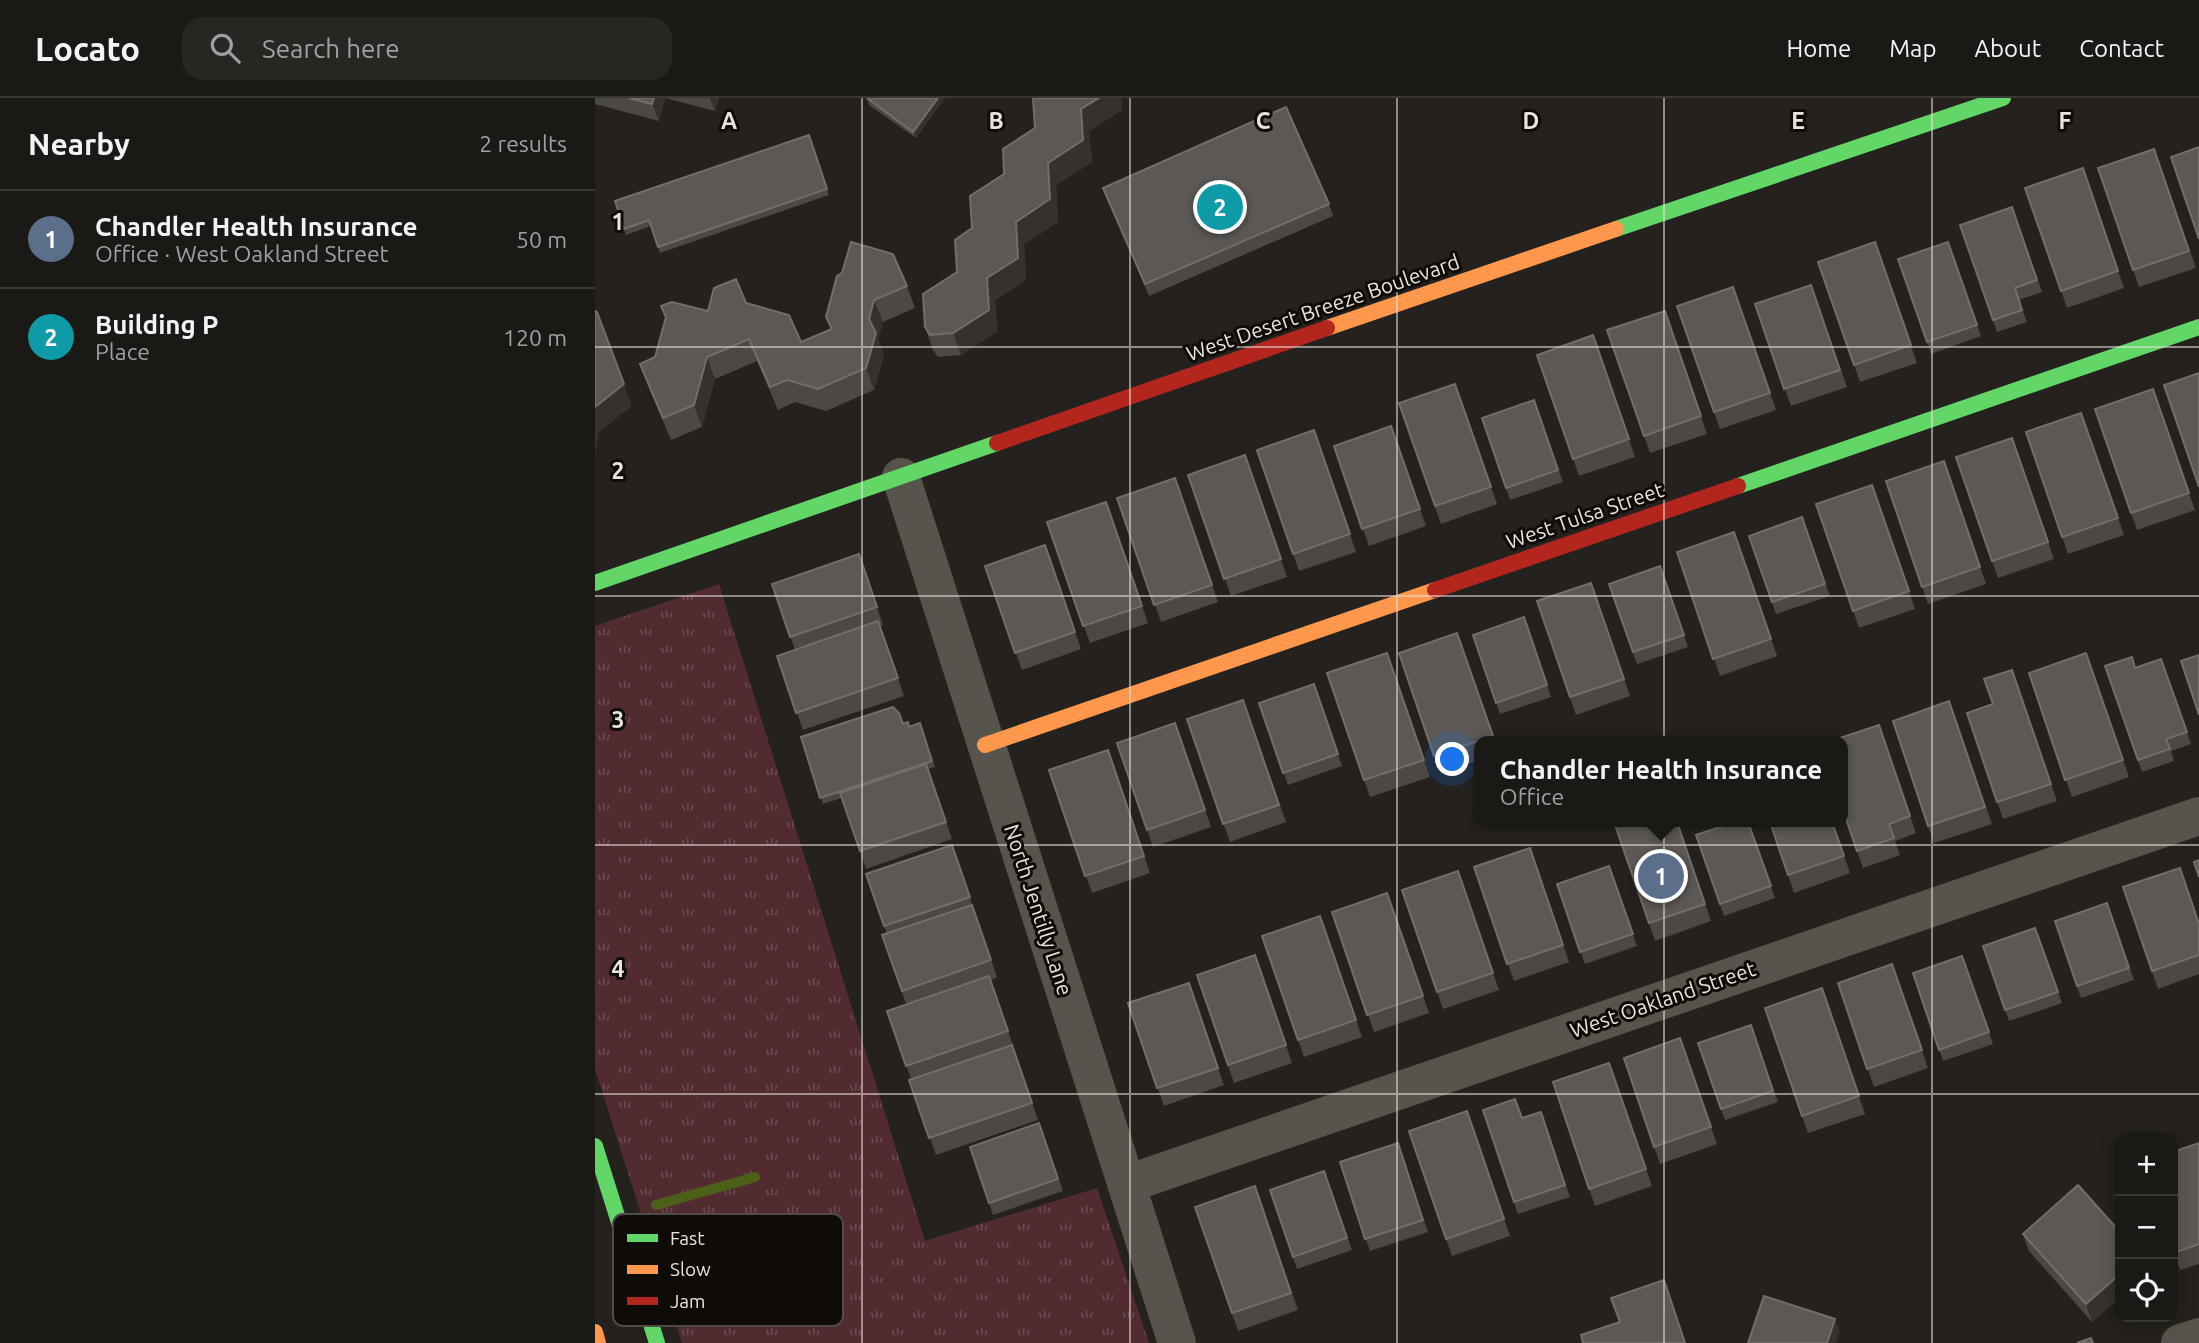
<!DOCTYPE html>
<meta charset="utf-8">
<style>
body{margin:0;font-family:Ubuntu,sans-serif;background:#282623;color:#f1f3f6}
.controls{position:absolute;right:21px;bottom:21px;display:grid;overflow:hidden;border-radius:14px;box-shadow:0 4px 18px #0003}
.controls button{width:63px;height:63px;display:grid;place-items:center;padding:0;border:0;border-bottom:2px solid #393835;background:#1b1916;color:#f1f3f6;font:35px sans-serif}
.you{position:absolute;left:858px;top:662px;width:24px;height:24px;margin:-18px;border:5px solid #fff;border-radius:50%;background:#1a73e8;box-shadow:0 0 0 10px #1a73e833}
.badge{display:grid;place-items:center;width:46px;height:46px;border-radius:50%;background:#8c9099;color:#fff;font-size:23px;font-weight:700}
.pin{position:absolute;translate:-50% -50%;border:4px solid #fff;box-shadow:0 2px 7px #0006}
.popup{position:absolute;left:879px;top:638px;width:374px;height:91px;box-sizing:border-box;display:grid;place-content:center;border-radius:14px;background:#1b1916;filter:drop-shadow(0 2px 5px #0005);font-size:23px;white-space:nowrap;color:#a0a0a1}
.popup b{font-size:26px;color:#f1f3f6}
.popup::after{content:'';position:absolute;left:50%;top:100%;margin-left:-14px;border:14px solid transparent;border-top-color:#1b1916}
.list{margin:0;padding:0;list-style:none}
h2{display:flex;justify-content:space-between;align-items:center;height:91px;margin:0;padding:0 28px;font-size:30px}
h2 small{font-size:23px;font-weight:400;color:#a0a0a1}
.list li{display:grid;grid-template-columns:46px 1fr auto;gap:21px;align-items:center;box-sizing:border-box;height:98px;padding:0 28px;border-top:2px solid #393835}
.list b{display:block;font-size:26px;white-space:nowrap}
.list p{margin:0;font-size:23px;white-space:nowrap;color:#a0a0a1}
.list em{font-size:23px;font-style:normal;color:#a0a0a1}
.icon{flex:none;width:38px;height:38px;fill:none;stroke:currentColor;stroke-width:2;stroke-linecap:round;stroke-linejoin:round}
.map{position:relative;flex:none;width:1604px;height:1245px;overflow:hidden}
header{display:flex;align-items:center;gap:42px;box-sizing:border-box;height:98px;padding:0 35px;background:#1b1916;border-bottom:2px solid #393835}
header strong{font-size:33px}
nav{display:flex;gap:38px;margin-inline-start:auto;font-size:24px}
.search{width:490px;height:63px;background:#282623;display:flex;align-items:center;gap:18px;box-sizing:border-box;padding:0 24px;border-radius:21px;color:#a0a0a1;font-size:26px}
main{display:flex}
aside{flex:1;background:#1b1916}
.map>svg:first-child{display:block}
</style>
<header>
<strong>Locato</strong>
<div class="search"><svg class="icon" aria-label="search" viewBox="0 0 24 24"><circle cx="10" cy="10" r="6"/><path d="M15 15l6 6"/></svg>Search here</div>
<nav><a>Home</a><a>Map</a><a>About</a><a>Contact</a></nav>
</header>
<main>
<aside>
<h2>Nearby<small>2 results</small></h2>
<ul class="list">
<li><span class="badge" style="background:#5c6f8a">1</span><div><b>Chandler Health Insurance</b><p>Office · West Oakland Street</p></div><em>50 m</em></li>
<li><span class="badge" style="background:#0f9aa8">2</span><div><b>Building P</b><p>Place</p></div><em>120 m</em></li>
</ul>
</aside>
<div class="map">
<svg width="1604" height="1245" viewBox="0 0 1604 1245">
<defs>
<pattern id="park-tufts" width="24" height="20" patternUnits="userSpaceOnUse" patternTransform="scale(1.75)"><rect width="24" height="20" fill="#512b30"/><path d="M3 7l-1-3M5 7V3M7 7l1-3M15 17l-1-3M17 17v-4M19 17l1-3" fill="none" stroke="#6a4a4e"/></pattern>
</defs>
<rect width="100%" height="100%" fill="#24211e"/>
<path fill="url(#park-tufts)" d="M124 486 330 1143 502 1090 554 1245H87L0 971V528Z"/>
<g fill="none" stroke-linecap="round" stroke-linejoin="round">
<path stroke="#4c6019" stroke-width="10" d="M61 1107 160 1079"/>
<path stroke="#57544b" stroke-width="38" d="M306 379 582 1245
M532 1086 1604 718
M1585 1245 1604 1239"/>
<path stroke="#63d668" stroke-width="16" d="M1021 131 1408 0
M1143 388 1604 229
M0 485 402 345
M0 1048 62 1245"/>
<path stroke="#ff974d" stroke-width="16" d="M732 230 1021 131
M390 647 840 492
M0 1234 3 1245"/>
<path stroke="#b3261e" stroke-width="16" d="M402 345 732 230
M840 492 1143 388"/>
</g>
<path fill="#4b4845" d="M0 0H70L64 23 0 6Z
M70 0H124L120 13Z
M272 0H350L321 40 274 7Z
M527 12 494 33 497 64 461 87 463 124 429 146 431 182 400 202 402 234 366 257 343 259 338 252 330 229 362 174 377 130 409 76 440 30Z
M214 37 234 97 65 155 56 128 31 137 20 103Z
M1559 51 1601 170 1544 189 1503 70Z
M1488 70 1529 190 1472 210 1430 90Z
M508 90 734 106 738 118 554 198Z
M1417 109 1447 194 1424 202 1432 224 1402 234 1365 127Z
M1280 144 1322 265 1265 284 1223 164Z
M1353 144 1386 238 1336 256 1303 161Z
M1216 187 1252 289 1196 308 1160 206Z
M312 188 320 210 288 224 283 241 289 257 279 292 231 313 200 304 183 312 162 263 120 281 107 329 76 342 53 288 45 266 60 259 70 220 66 208 113 213 151 205 206 244 236 232 231 219Z
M1138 189 1181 312 1125 331 1082 208Z
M1070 213 1112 336 1055 355 1012 232Z
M998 237 1040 359 984 378 942 257Z
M860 286 902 406 846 426 804 305Z
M1558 291 1600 412 1542 432 1500 311Z
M939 302 968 384 915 402 887 320Z
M1486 315 1529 437 1473 456 1431 334Z
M796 328 831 428 774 448 739 348Z
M719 332 761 454 704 473 662 352Z
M1417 340 1459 461 1403 480 1361 359Z
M650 357 692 479 636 498 593 377Z
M1349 363 1391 486 1333 506 1291 383Z
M580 380 623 504 566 524 522 400Z
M1277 387 1320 511 1264 530 1221 406Z
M511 404 553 525 495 545 452 424Z
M1207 419 1235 498 1181 516 1154 438Z
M1139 434 1182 558 1125 578 1082 454Z
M450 447 486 551 427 572 390 468Z
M264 456 288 527 285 528 309 598 208 632 182 558 200 552 177 486Z
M1065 468 1093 549 1042 566 1014 486Z
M996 485 1035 598 981 617 942 503Z
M929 519 956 599 905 616 878 537Z
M862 535 900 643H884V662L846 675 804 555Z
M792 555 835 679 775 699 732 575Z
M1491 555 1534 679 1477 699 1434 575Z
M1566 561 1596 646 1576 653 1579 663 1547 674 1510 568 1540 570Z
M1417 572 1462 703 1408 721 1372 615 1398 606Z
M719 586 747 668 693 687 664 605Z
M648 602 691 724 635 744 592 621Z
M1354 603 1397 726 1339 745 1333 728Z
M308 625 314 629 325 625 340 669 333 671 357 741 271 771 246 700 228 706 206 639Z
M580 625 616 729 558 749 522 645Z
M1284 627 1321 735 1300 743 1305 757 1268 770 1248 712Z
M513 652 555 775 497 795 454 672Z
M1019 724H1082L1116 823 1060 843Z
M1153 724 1180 800 1129 818 1101 737Z
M1175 724H1237L1255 775 1199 795Z
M357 747 402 879 396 882 443 1022 341 1057 314 982 316 981 292 913 311 906 287 837 292 836 271 776Z
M935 750 974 864 919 883 879 769Z
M1014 768 1042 848 990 866 962 786Z
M863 773 904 892 848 911 807 792Z
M1528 789 1604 825V876L1563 891Z
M792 795 834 915 779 934 737 814Z
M1512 805 1539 882 1486 900 1460 823Z
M725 818 767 939 709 959 667 838Z
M1440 830 1467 905 1414 923 1388 848Z
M660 857 697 965 639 985 602 877Z
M1367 858 1398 946 1348 963 1318 875Z
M1297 866 1333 970 1279 989 1243 885Z
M594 885 629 987 569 1008 533 905Z
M1227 890 1270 1016 1213 1035 1170 910Z
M1156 927 1183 1004 1130 1022 1103 945Z
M1085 940 1122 1046 1065 1066 1029 960Z
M1014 965 1057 1088 1000 1108 958 984Z
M872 1013 915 1138 857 1158 814 1033Z
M946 1014 975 1099 923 1116 919 1104 927 1020Z
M444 1025 468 1093 398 1117 375 1049Z
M803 1045 833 1134 775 1153 745 1064Z
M1604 1045V1166L1585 1172 1578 1152Z
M729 1073 757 1152 702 1171 675 1092Z
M660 1088 703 1212 643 1233 600 1109Z
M1525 1134V1199L1497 1224 1434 1153 1428 1136Z"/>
<path fill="#34312f" d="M59 0H70L64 23 57 6Z
M115 0H124L120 13Z
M343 0H350L321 40 318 34Z
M504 0H527V12L494 33 497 64 461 87 463 124 429 146 431 182 400 202 402 234 366 257 358 235 392 180 453 65 486 11Z
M279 202 288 224 283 241 289 257 279 292 271 270 274 221Z
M112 259 120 281 107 329 99 307Z
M29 286 37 308 4 334 0 358V309Z
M1525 1176V1199L1497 1224 1491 1206Z
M1240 1221 1245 1233 1241 1245H1232Z"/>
<path fill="#5c5856" stroke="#716e6b" stroke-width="2" d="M34 0H59L57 6Z
M272 0H343L318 34Z
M438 0H504L486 11 488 42 453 65 455 101 421 124 423 160 392 180 394 212 358 235 335 237 330 229 328 196 362 174 360 142 377 130 375 98 409 76 408 51 440 30Z
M691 9 734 106 550 186 508 90Z
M214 37 232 91 63 149 54 122 29 131 20 103Z
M1604 49V141L1576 59Z
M1559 51 1594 153 1538 172 1503 70Z
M1488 70 1523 173 1466 193 1430 90Z
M1417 109 1442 182 1420 190 1427 212 1398 222 1365 127Z
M256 144 298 156 312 188 279 202 274 221 281 235 271 270 223 291 192 282 175 289 154 241 112 259 99 307 68 320 45 266 60 259 71 219 66 208 77 204 113 213 119 190 141 181 151 205 194 217 206 244 237 231 231 219 242 178 247 175Z
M1280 144 1316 247 1259 267 1223 164Z
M1353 144 1382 227 1332 244 1303 161Z
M1216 187 1245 272 1189 291 1160 206Z
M1138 189 1175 295 1119 314 1082 208Z
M0 213 2 214 29 286 0 309Z
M1070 213 1106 318 1049 338 1012 232Z
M998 237 1034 341 978 361 942 257Z
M1604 275V389L1569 287Z
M860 286 896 389 840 408 804 305Z
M1558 291 1594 395 1536 415 1500 311Z
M939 302 963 372 911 390 887 320Z
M1486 315 1523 420 1467 439 1431 334Z
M796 328 825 411 767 431 739 348Z
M719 332 755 436 698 456 662 352Z
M1417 340 1453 444 1397 463 1361 359Z
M650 357 686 461 629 481 593 377Z
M1349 363 1385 469 1327 489 1291 383Z
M580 380 617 487 559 507 522 400Z
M1277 387 1314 493 1258 513 1221 406Z
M511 404 547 508 488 528 452 424Z
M1207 419 1230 486 1177 504 1154 438Z
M1139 434 1176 541 1118 561 1082 454Z
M450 447 480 534 420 555 390 468Z
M264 456 282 509 195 539 177 486Z
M1065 468 1089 537 1038 554 1014 486Z
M996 485 1029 581 975 599 942 503Z
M929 519 952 587 901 605 878 537Z
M283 523 303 580 201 615 182 558Z
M862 535 898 638 839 658 804 555Z
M792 555 829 662 769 682 732 575Z
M1491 555 1528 662 1470 682 1434 575Z
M1604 557V617L1586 563Z
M1537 559 1540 570 1566 561 1592 634 1571 641 1575 651 1543 662 1510 568Z
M1417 572 1456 686 1402 704 1372 615 1398 606 1389 581Z
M719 586 743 656 688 675 664 605Z
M648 602 684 707 628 726 592 621Z
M1354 603 1390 709 1333 728 1298 623Z
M298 609 304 615 308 626 313 624 314 629 325 625 337 663 225 700 206 639Z
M580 625 610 712 552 732 522 645Z
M1284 627 1315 718 1294 726 1299 740 1262 753 1248 712V643H1236Z
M513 652 549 758 490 778 454 672Z
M331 666 351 724 265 753 245 695Z
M1019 724H1082L1110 806 1054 825Z
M1140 724H1153L1176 788 1125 806 1101 737Z
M1175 724H1237L1249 758 1193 777Z
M357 747 375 799 289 828 271 776Z
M935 750 968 847 912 866 879 769Z
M1604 762V779L1599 764Z
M1014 768 1038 836 985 854 962 786Z
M1585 770 1604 826V857L1557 873 1528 789Z
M863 773 898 875 842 894 807 792Z
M792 795 828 898 772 917 737 814Z
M1512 805 1534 870 1482 888 1460 823Z
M377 807 396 862 307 893 287 837Z
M725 818 761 922 703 942 667 838Z
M1440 830 1463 894 1410 912 1388 848Z
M660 857 691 947 633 967 602 877Z
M1367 858 1394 934 1344 952 1318 875Z
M1297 866 1327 952 1272 971 1243 885Z
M394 878 413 933 311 968 292 913Z
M594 885 623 970 562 990 533 905Z
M1227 890 1264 998 1207 1018 1170 910Z
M1156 927 1178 993 1126 1011 1103 945Z
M1085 940 1116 1029 1059 1049 1029 960Z
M417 947 437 1005 334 1040 314 982Z
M1014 965 1051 1071 994 1091 958 984Z
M920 1001 927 1020 946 1014 970 1087 919 1104 888 1012Z
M872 1013 909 1121 851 1141 814 1033Z
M444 1025 463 1081 394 1105 375 1049Z
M803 1045 828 1122 770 1141 745 1064Z
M1604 1045V1146L1579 1155 1578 1152V1054Z
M729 1073 752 1140 698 1159 675 1092Z
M1483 1087 1525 1134V1176L1491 1206 1428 1136Z
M660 1088 696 1195 637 1215 600 1109Z
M1069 1182 1090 1245H988L986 1237 1025 1224 1016 1200Z
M1169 1198 1240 1221 1232 1245H1153Z
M1496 1240 1498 1245H1482Z"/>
<path fill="none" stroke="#e7e3de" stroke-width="2" stroke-opacity="0.55" d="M267 0V1245M535 0V1245M802 0V1245M1069 0V1245M1337 0V1245M0 249H1604M0 498H1604M0 747H1604M0 996H1604"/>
<g text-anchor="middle" stroke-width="6" stroke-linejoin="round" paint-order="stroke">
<g font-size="21" fill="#e7e3de" stroke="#0e0b08">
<text transform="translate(728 210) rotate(-19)" y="7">West Desert Breeze Boulevard</text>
<text transform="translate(990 418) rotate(-19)" y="7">West Tulsa Street</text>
<text transform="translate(443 812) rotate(72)" y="7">North Jentilly Lane</text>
<text transform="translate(1068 902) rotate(-19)" y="7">West Oakland Street</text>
</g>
</g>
<rect x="18" y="1116" width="230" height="112" rx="10" fill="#0e0b08" stroke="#4f4c48" stroke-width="2"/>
<rect x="32" y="1136" width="31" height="8" fill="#63d668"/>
<rect x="32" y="1167" width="31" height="9" fill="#ff974d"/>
<rect x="32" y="1199" width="31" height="8" fill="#b3261e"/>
<g font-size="19" fill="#e7e3de">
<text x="75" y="1147">Fast</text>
<text x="75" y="1178">Slow</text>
<text x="75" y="1210">Jam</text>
</g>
<g font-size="23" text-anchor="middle" font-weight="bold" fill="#e7e3de" stroke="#0e0b08" stroke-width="6" stroke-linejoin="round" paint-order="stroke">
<text x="134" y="31">A</text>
<text x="401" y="31">B</text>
<text x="668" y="31">C</text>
<text x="936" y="31">D</text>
<text x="1203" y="31">E</text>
<text x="1470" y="31">F</text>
<text x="23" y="132">1</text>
<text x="23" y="381">2</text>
<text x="23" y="630">3</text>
<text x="23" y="879">4</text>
</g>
</svg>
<div class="controls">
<button>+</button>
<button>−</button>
<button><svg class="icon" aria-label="locate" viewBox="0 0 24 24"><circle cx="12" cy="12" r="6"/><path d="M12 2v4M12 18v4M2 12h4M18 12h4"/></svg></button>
</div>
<div class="you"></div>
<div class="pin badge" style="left:1066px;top:778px;background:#5c6f8a">1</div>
<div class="popup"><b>Chandler Health Insurance</b>Office</div>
<div class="pin badge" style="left:625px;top:109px;background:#0f9aa8">2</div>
</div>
</main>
